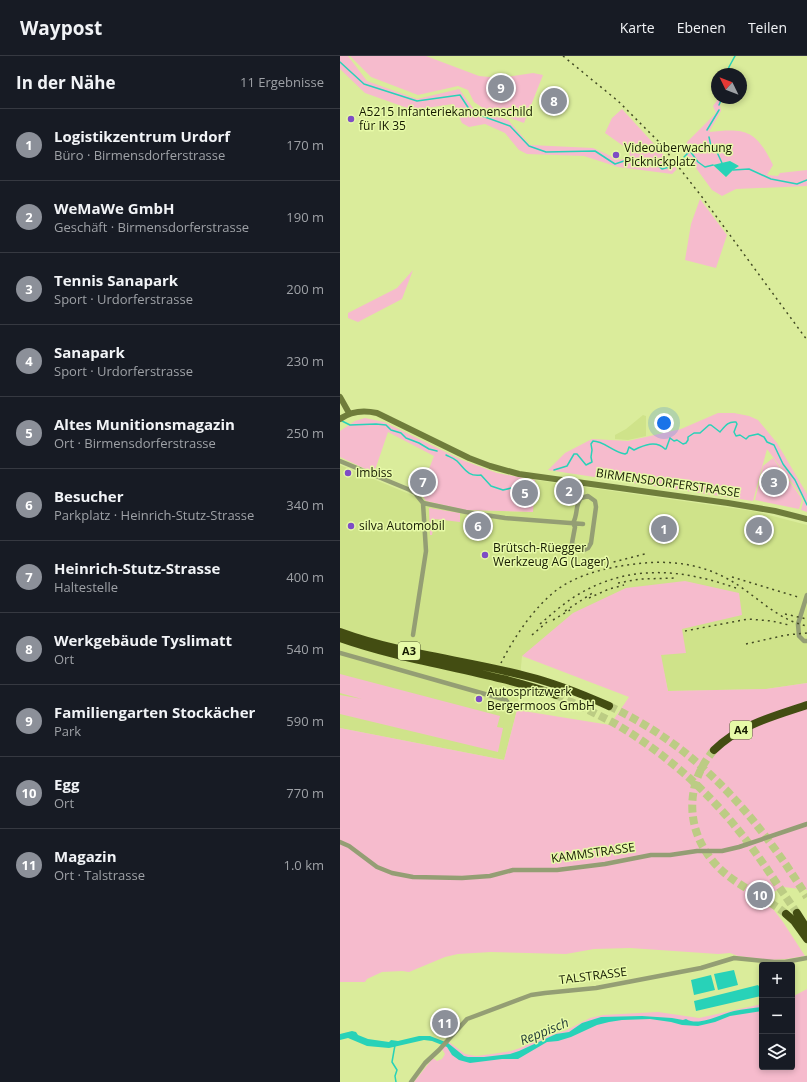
<!DOCTYPE html>
<html lang="de">
<meta charset="utf-8">
<style>
body{margin:0;font-family:"Open Sans",sans-serif;background:#242831;color:#f1f3f6}
.controls{position:absolute;right:12px;bottom:12px;display:grid;overflow:hidden;border-radius:4px;box-shadow:0 2px 6px #0003}
.controls button{width:36px;height:36px;display:grid;place-items:center;padding:0;border:0;border-bottom:1px solid #363941;background:#171b24;color:#f1f3f6;font:20px sans-serif}
.compass{position:absolute;left:371px;top:12px;width:36px;height:36px;border-radius:50%;background:#171b24;box-shadow:0 2px 6px #0003;rotate:313deg}
.you{position:absolute;left:324px;top:367px;width:14px;height:14px;margin:-10px;border:3px solid #fff;border-radius:50%;background:#1a73e8;box-shadow:0 0 0 6px #1a73e833}
.badge{display:grid;place-items:center;width:26px;height:26px;border-radius:50%;background:#8c9099;color:#fff;font-size:13px;font-weight:700}
.pin{position:absolute;translate:-50% -50%;border:2px solid #fff;box-shadow:0 1px 4px #0006}
.list{margin:0;padding:0;list-style:none}
h2{display:flex;justify-content:space-between;align-items:center;height:52px;margin:0;padding:0 16px;font-size:17px}
h2 small{font-size:13px;font-weight:400;color:#9ea1a6}
.list li{display:grid;grid-template-columns:26px 1fr auto;gap:12px;align-items:center;box-sizing:border-box;height:72px;padding:0 16px;border-top:1px solid #363941}
.list b{display:block;font-size:15px;white-space:nowrap}
.list p{margin:0;font-size:13px;white-space:nowrap;color:#9ea1a6}
.list em{font-size:13px;font-style:normal;color:#9ea1a6}
.icon{flex:none;width:22px;height:22px;fill:none;stroke:currentColor;stroke-width:2;stroke-linecap:round;stroke-linejoin:round}
.map{position:relative;flex:none;width:467px;height:1026px;overflow:hidden}
header{display:flex;align-items:center;gap:24px;box-sizing:border-box;height:56px;padding:0 20px;background:#171b24;border-bottom:1px solid #363941}
header strong{font-size:19px}
nav{display:flex;gap:22px;margin-inline-start:auto;font-size:14px}
main{display:flex}
aside{flex:1;background:#171b24}
.map>svg:first-child{display:block}
</style>
<header>
<strong>Waypost</strong>
<nav><a>Karte</a><a>Ebenen</a><a>Teilen</a></nav>
</header>
<main>
<aside>
<h2>In der Nähe<small>11 Ergebnisse</small></h2>
<ul class="list">
<li><span class="badge">1</span><div><b>Logistikzentrum Urdorf</b><p>Büro · Birmensdorferstrasse</p></div><em>170 m</em></li>
<li><span class="badge">2</span><div><b>WeMaWe GmbH</b><p>Geschäft · Birmensdorferstrasse</p></div><em>190 m</em></li>
<li><span class="badge">3</span><div><b>Tennis Sanapark</b><p>Sport · Urdorferstrasse</p></div><em>200 m</em></li>
<li><span class="badge">4</span><div><b>Sanapark</b><p>Sport · Urdorferstrasse</p></div><em>230 m</em></li>
<li><span class="badge">5</span><div><b>Altes Munitionsmagazin</b><p>Ort · Birmensdorferstrasse</p></div><em>250 m</em></li>
<li><span class="badge">6</span><div><b>Besucher</b><p>Parkplatz · Heinrich-Stutz-Strasse</p></div><em>340 m</em></li>
<li><span class="badge">7</span><div><b>Heinrich-Stutz-Strasse</b><p>Haltestelle</p></div><em>400 m</em></li>
<li><span class="badge">8</span><div><b>Werkgebäude Tyslimatt</b><p>Ort</p></div><em>540 m</em></li>
<li><span class="badge">9</span><div><b>Familiengarten Stockächer</b><p>Park</p></div><em>590 m</em></li>
<li><span class="badge">10</span><div><b>Egg</b><p>Ort</p></div><em>770 m</em></li>
<li><span class="badge">11</span><div><b>Magazin</b><p>Ort · Talstrasse</p></div><em>1.0 km</em></li>
</ul>
</aside>
<div class="map">
<svg width="467" height="1026" viewBox="0 0 467 1026">
<rect width="100%" height="100%" fill="#daec9b"/>
<path fill="#cfe38a" d="M303 359 306 360V380L288 384 275 383V379L286 373Z
M0 409 86 445 126 454 192 456 195 424 413 455 467 469V627L426 633 328 635 320 599 182 600 177 654 164 704 0 672Z"/>
<path fill="#f6bbcd" fill-rule="evenodd" d="M0 0H8L27 25 77 43 119 33 133 52 168 64 190 89 253 92 280 104 290 101 289 94 265 77 272 62 282 53 337 113 332 118 278 111 244 100 187 98 179 94 165 77 145 68 129 71 122 67 113 48 73 54 25 37 0 13Z
M10 0H86L139 20 160 22 193 17 203 19 184 67 143 52 134 46 128 34 118 30 78 39 31 21Z
M379 42H383L380 49 381 55 369 76C406 72 416 74 433 109L427 119 438 120 440 117 467 114V130L396 133 382 140 372 134 345 97 344 94 347 86 376 57 373 50ZM390 105 399 110 393 114 386 121 373 109Z
M360 143 387 179 376 212 345 204 351 168Z
M73 214 62 243 18 266 8 262V257L57 232Z
M378 357H394L409 360 418 364 437 387 467 438V456L461 454 464 443 427 393 413 445 208 414 225 397 252 383 288 385 341 373Z
M25 362 44 366 122 404 157 417 195 424 193 456 126 454 86 445 80 436 94 400 48 376 34 417 0 401V375L15 365Z
M433 402 462 443 459 453 415 444 423 410Z
M89 452 120 457V466L95 463 92 479H90Z
M345 525 399 537 402 559 342 573 346 597 321 599 328 635 426 633 467 627V834L444 831 433 836 430 849 443 866 465 900 446 903 430 904 398 900 390 897 378 898 290 892 254 893 226 898 151 896 118 898 105 901 69 916 62 915 42 916 27 923 25 926H0V672L164 704 177 654 270 669 289 641 182 600 233 557 286 532Z
M0 618 160 660 157 671 163 672 158 696 0 658V639L22 643 0 637Z
M467 933V1026H74L93 1002 97 1005 102 1003 105 998 102 993 109 986 125 998 136 1000 152 998 171 995 180 992 205 980 225 975 250 962 263 959 318 956 359 962 422 948V1011H452V941Z"/>
<path fill="#28d2b8" d="M390 105 399 110 393 114 386 121 373 109Z
M394 914 398 929 378 934 374 918Z
M371 919 375 934 354 939 351 924Z
M418 929 421 933V940L356 955 354 945Z
M422 951V955L390 960 375 966 358 970 342 969 331 966 310 963 282 964 269 966 257 969 231 981 218 985 207 986 178 1003H162L130 1007 119 1004 112 999 107 991 92 985 84 984 49 992 27 990 8 982 0 984V978L12 975 16 976 18 979 28 983 49 986 51 984 58 985 79 980H90L108 987 124 1000 128 1001H144L170 998 179 995 216 978 229 976 242 967 261 961 302 960 332 962 343 964 346 963C359 971 381 958 394 955 403 953 413 952 422 951Z"/>
<g fill="none" stroke-linecap="round" stroke-linejoin="round">
<path stroke="#28d2b8" stroke-width="1.5" d="M0 6 24 28 77 45 120 39 131 56 170 70 189 90 206 96 255 95 275 108 290 103 317 109 322 113 333 110
M387 18 389 11 395 0
M379 49 382 42
M367 74 379 54
M369 81 371 90 376 94 382 107
M344 101 350 95 358 106 365 111 373 109
M393 114 409 113 431 123 457 128 467 124
M2 365 10 369 36 368 46 369 51 374 61 377 66 382 79 387 89 393 97 395
M106 399C110 401 114 402 117 405 125 413 128 421 141 419L151 430 163 434 176 431 189 430 192 428
M214 414 227 410 234 398H237L246 409 252 406 251 401 252 394 251 388 253 385C264 385 273 396 285 398L287 397 289 391 294 394C304 389 316 384 325 393H326L330 382 334 385 337 384 343 388 346 387 348 384V381L354 377H360L369 369H371L380 376C385 370 388 365 396 366L397 368 394 376 396 380 400 379 406 383 409 380 418 378 424 381 427 386 434 389 443 408 455 424 467 449
M55 989 52 1006 57 1014 55 1020 56 1026"/>
<path stroke="#bccc84" stroke-width="8" stroke-dasharray="8 4" stroke-linecap="butt" d="M216 639C236 648 255 657 274 667 322 695 365 732 399 775 420 801 438 830 457 857
M269 650C359 692 415 758 467 841
M374 694C340 733 347 787 387 819 406 834 428 843 446 858"/>
<path stroke="#949e74" stroke-width="4.5" d="M0 405 70 434 75 437 83 447 126 456 165 462 243 468
M248 440 255 445 256 451 251 487 248 492 242 495 236 493 232 487 235 471 233 467C238 459 235 449 241 442Z
M467 539 458 568 459 580 464 585H467
M73 579 86 495 83 447
M0 597 166 644 169 648
M0 786 9 790 37 811 52 817 73 821 122 822 150 820 173 814H217L265 808 311 799H330L357 795H382L399 791 467 768
M71 1026 85 1007 99 994 127 963 191 939 205 937 256 932 293 925 361 912 394 902 434 906H445L467 902"/>
<path stroke="#6f7d3b" stroke-width="6" d="M0 341 9 357
M0 363C11 355 24 354 37 357L129 402 150 410 179 418 388 447 435 455 467 463"/>
<path stroke="#434d12" stroke-width="8" d="M0 576C60 598 125 604 186 620 215 627 242 638 269 650
M0 582C71 607 146 614 216 639
M374 694C399 669 434 660 467 649
M457 857 467 873
M446 858 454 865 467 883"/>
<path stroke="#434b24" stroke-width="1.5" stroke-dasharray="2 4" stroke-linecap="butt" d="M223 0 278 45 320 87 362 141 467 284
M262 509 305 498
M392 521 458 541
M278 527 300 523 337 522
M249 542 269 533 284 529
M225 555 254 536
M445 558 467 563
M213 564 230 554
M200 568C213 557 225 546 239 538 290 508 342 513 396 532
M345 575 408 563 432 565 449 569
M192 579 207 566
M406 588 446 579 467 577
M161 607C174 581 195 550 218 533 235 521 255 515 275 511 313 504 349 503 384 521 414 536 434 563 467 570"/>
</g>
<g fill="#7e4dc5" stroke="#e7faa8" stroke-width="1.5">
<circle cx="11" cy="63" r="4"/>
<circle cx="276" cy="99" r="4"/>
<circle cx="8" cy="417" r="4"/>
<circle cx="11" cy="470" r="4"/>
<circle cx="145" cy="499" r="4"/>
<circle cx="139" cy="643" r="4"/>
</g>
<g text-anchor="middle" stroke-width="3" stroke-linejoin="round" paint-order="stroke">
<g fill="#e7faa8" stroke="#545d32" stroke-width="1">
<rect x="58" y="586" width="22" height="18" rx="3"/>
<rect x="390" y="665" width="22" height="18" rx="3"/>
</g>
<g font-size="11" font-weight="bold" fill="#151a00">
<text x="69" y="599">A3</text>
<text x="401" y="678">A4</text>
</g>
<g font-size="12" fill="#151a00" stroke="#e7faa8" text-anchor="start">
<text x="19" y="60">A5215 Infanteriekanonenschild<tspan x="19" dy="14">für IK 35</tspan></text>
<text x="284" y="96">Videoüberwachung<tspan x="284" dy="14">Picknickplatz</tspan></text>
<text x="16" y="421">Imbiss</text>
<text x="19" y="474">silva Automobil</text>
<text x="153" y="496">Brütsch-Rüegger<tspan x="153" dy="14">Werkzeug AG (Lager)</tspan></text>
<text x="147" y="640">Autospritzwerk<tspan x="147" dy="14">Bergermoos GmbH</tspan></text>
</g>
<g font-size="12" fill="#151a00" stroke="#e7faa8">
<text transform="translate(328 427) rotate(8)" y="4">BIRMENSDORFERSTRASSE</text>
<text transform="translate(253 797) rotate(-8)" y="4">KAMMSTRASSE</text>
<text transform="translate(253 920) rotate(-7)" y="4">TALSTRASSE</text>
</g>
<g font-size="13" font-style="italic" fill="#253e39" stroke="#e7faa8">
<text transform="translate(204 975) rotate(-22)" y="5">Reppisch</text>
</g>
</g>
</svg>
<div class="controls">
<button>+</button>
<button>−</button>
<button><svg class="icon" aria-label="layers" viewBox="0 0 24 24"><path d="M12 4l9 5-9 5-9-5zM3 14l9 5 9-5"/></svg></button>
</div>
<svg class="compass" viewBox="-18 -18 36 36"><path d="M0-13l5 13h-10z" fill="#e53935"/><path d="M0 13l5-13h-10z" fill="#9ea1a6"/></svg>
<div class="you"></div>
<div class="pin badge" style="left:324px;top:473px">1</div>
<div class="pin badge" style="left:229px;top:435px">2</div>
<div class="pin badge" style="left:434px;top:426px">3</div>
<div class="pin badge" style="left:419px;top:474px">4</div>
<div class="pin badge" style="left:185px;top:437px">5</div>
<div class="pin badge" style="left:138px;top:470px">6</div>
<div class="pin badge" style="left:83px;top:426px">7</div>
<div class="pin badge" style="left:214px;top:45px">8</div>
<div class="pin badge" style="left:161px;top:32px">9</div>
<div class="pin badge" style="left:420px;top:839px">10</div>
<div class="pin badge" style="left:105px;top:967px">11</div>
</div>
</main>
